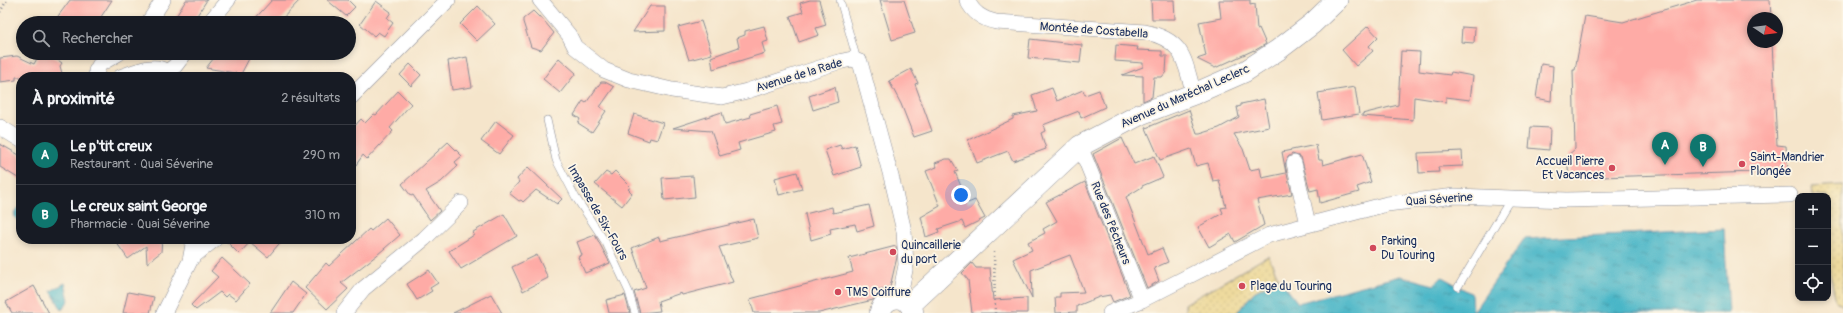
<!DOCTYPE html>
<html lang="fr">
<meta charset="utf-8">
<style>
body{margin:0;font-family:Pangolin,sans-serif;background:#20242c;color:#f1f3f6}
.controls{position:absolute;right:12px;bottom:12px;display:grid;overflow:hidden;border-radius:8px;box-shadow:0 2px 6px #0003}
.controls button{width:36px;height:36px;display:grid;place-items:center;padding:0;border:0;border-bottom:1px solid #363941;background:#171b24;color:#f1f3f6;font:20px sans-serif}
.compass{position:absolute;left:1747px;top:12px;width:36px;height:36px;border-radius:50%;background:#171b24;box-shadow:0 2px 6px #0003;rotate:103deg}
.you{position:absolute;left:961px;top:195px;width:14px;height:14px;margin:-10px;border:3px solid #fff;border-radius:50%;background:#1a73e8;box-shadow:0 0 0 6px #1a73e833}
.badge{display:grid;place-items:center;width:26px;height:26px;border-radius:50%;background:#0f766e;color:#fff;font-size:13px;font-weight:700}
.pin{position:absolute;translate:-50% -33px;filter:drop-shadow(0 1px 2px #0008)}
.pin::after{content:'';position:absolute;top:21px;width:14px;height:12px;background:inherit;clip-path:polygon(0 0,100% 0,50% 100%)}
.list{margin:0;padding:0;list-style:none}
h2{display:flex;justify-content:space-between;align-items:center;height:52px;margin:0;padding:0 16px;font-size:17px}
h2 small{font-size:13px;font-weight:400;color:#9ea1a6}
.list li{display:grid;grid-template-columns:26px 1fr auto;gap:12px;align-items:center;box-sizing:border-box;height:60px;padding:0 16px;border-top:1px solid #363941}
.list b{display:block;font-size:15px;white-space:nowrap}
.list p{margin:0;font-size:13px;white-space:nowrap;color:#9ea1a6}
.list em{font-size:13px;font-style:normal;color:#9ea1a6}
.icon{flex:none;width:22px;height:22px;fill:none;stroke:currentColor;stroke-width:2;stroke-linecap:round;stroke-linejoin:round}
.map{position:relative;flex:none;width:1843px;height:313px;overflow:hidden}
.search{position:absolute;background:#171b24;box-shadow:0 2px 6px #0003;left:16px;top:16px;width:340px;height:44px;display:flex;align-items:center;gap:10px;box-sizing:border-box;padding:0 14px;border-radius:22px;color:#9ea1a6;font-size:15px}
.panel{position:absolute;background:#171b24;box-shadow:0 2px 6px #0003;left:16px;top:72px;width:340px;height:172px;border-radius:16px}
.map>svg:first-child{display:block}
</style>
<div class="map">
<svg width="1843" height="313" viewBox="0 0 1843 313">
<defs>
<pattern id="sand-dots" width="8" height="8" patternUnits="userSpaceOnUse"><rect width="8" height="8" fill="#eeda9e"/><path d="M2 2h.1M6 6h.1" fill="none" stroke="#ccbb8a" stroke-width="1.8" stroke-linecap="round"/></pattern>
<pattern id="water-ripples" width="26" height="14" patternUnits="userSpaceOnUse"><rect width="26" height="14" fill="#4ab6c7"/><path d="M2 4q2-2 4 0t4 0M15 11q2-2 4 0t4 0" fill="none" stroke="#3d94a5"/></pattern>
</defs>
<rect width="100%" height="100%" fill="#fcf5e5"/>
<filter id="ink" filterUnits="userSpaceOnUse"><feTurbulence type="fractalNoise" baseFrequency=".025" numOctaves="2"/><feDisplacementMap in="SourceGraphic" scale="8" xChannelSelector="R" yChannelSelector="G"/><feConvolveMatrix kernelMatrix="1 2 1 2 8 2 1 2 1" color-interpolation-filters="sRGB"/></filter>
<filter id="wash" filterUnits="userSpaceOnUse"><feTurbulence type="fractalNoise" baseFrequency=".012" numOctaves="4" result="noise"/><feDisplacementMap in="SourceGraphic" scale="16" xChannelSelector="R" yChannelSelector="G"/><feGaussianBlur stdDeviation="0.9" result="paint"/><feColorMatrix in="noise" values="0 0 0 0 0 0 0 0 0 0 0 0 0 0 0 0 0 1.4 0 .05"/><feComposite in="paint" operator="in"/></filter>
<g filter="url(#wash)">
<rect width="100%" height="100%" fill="#f5e5cb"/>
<path fill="url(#sand-dots)" stroke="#84847e" d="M1843 185V306L1836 301 1828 266V196H1812L1811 187Z
M1268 256 1279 279 1254 292 1237 313H1185V304Z"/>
<path fill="url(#water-ripples)" stroke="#327292" d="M19 207H21V222C16 220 13 217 15 211Z
M1724 229 1729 313H1237L1254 292 1279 279 1298 303 1400 276 1434 285 1442 277 1472 294 1473 312 1524 239Z
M65 283 69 300 62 310 51 291Z"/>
<g id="blocks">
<path fill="#feaba6" d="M70 0H112L97 23H53Z
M186 0H207L192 23H172Z
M272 0H300L278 23H251Z
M327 0H348L355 7 346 16Z
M810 0H819L826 25 816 28 819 35 799 42 790 16 803 12 800 3Z
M880 0H904L915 33 892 40Z
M1151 0H1174L1175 19H1152Z
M1219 0H1250V5L1255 4 1257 29 1259 28 1266 44 1254 51V50L1215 68 1197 59 1206 56 1199 22 1221 18Z
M1697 0H1770L1771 18H1753V42H1772L1777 145 1786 146 1788 171 1569 178 1567 156 1575 149 1573 70H1575L1585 16 1623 22Z
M376 1 391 12 387 18 393 23 384 36 378 32 374 36 360 24Z
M478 6 495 24 477 41 460 24Z
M650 6H665V31L633 32Z
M533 11 539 17 540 16 554 33 541 50 531 47 523 22V19Z
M701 21 712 54 689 60 678 27Z
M764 26 768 41 762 43 765 53 713 69 711 57 739 47 737 38 745 35V31Z
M1368 26 1378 37 1369 46 1373 51 1356 66 1342 50Z
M1462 27 1475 28 1474 43 1461 42Z
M1030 39 1082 45 1080 63 1028 58Z
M1116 45 1138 47 1137 50 1162 51V56H1167L1166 72 1162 77H1154L1152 97 1143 101V76L1122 75 1143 67V63L1115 61Z
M1401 51 1420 52 1419 71 1450 75 1451 72 1473 76 1470 100 1446 97V102L1414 97 1413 120 1362 116V114L1398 105Z
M40 53H48L62 63 60 66 63 77H16V80L0 82V58L17 56 34 64Z
M218 53H252L241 74 206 68Z
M467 57 472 87 452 90 448 61Z
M559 58 576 73 560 93 543 79Z
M410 64 421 75 411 86 400 75Z
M1541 64 1553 66 1551 101 1536 98Z
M911 69 918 83 915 84 932 131 914 137 901 104 889 81Z
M601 82H605L614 87 600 107 606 111 592 132 578 123 580 119 574 115 583 101 586 103Z
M835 87 838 102 813 110 809 96Z
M1355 87 1359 114 1322 120 1318 93Z
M1052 88 1057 101 1083 90 1085 95 1099 90 1105 107 1081 118 1079 111 1043 125 1045 131 1041 133 1046 149 1013 161 1008 151 977 163 968 140 1013 119V116L1037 111 1032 95Z
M398 91 411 104 390 128 393 131 367 159 363 155 351 172V130L361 119 365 123 374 114 376 115Z
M1264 99 1269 127 1234 134 1243 149 1250 170 1260 168 1262 178 1286 173 1282 152 1316 145 1319 160H1322L1323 165 1362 154 1371 182 1357 187 1359 192 1320 203 1318 189 1310 191 1301 157 1292 154 1288 157 1285 165 1292 194 1257 200 1264 225 1235 242 1231 234 1209 247 1198 227 1223 213 1221 208 1226 207 1219 180 1213 181 1208 163 1196 166 1191 149 1160 160 1146 128 1189 110 1197 134H1200L1219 128 1239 117 1237 107 1241 106V104Z
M777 106 782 124 774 126 776 132 738 143 740 150 720 156 711 131 673 128 722 112 725 124 751 117 750 114Z
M634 114 663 123 657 140 650 138 649 141 628 133Z
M496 121 514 135 499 154 481 141Z
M1531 127 1550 128 1549 150 1529 148Z
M1122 138 1134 164 1154 156 1163 177 1142 186V187L1126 197 1148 254 1162 248 1168 262 1154 268 1159 281 1147 288 1093 154Z
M448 142 462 156 455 162 458 166 441 182 426 191 440 211 430 220 413 195 411 196 402 184Z
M0 144 21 156V180L0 167Z
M840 145 842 149 855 145 861 167 834 176 825 150Z
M1462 151 1463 166 1438 167 1439 172 1419 173 1418 153Z
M946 159H951L958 171 955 172 968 203 975 200 985 218 965 228 962 221 938 229 939 232 926 237 921 217 940 206 926 171 937 167 935 163Z
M528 167 562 199 557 204 536 190 523 202 521 200 519 201 509 193 519 182 517 179Z
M615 171 631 187 628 189 632 193 622 206 595 184 606 172 611 175Z
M797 172 802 189 779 195 775 178Z
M693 176 695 197 664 200 662 178Z
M1085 182 1130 295 1113 302 1110 295 1099 297 1077 306V312L1056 313 1055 297H1060V293L1084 292 1070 255 1031 270 1032 298 1013 259 1032 250 1028 242 1045 233 1043 229 1057 221 1046 202Z
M869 205 874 226 857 231 855 224 830 229 831 234 811 240 805 214 832 207 833 213Z
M504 214 517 236 461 269 449 251 474 235 473 232Z
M386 218 400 235 377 255 341 283 348 289 327 309 305 288 326 263 329 266 369 229 371 231Z
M754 219 758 238 719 247 733 282 682 295 681 293 658 301 660 311 640 313 634 292 646 288 632 248 659 237 660 241Z
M595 235 610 263 585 273 578 257 582 255 577 242Z
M114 239H162L161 252 147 263 146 246 128 259Z
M224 239H283L268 257 250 242 239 254Z
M896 246 897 257 890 287 878 291 879 293 873 300 819 313H754L750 299 853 272 849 258Z
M537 255 548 278 523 291 512 267Z
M222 258 250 284 236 300 228 294 225 297 220 292 196 310 191 305 218 277 211 271Z
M972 263 976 268H990L993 300 1027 298V313H972L968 280 962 273Z
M429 270 438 283 430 288 432 291 417 300 407 284Z
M291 282 306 294 293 313H270Z
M34 286 49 313H12L6 302Z
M128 292 154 297 150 313H123Z
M491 294 502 313H453Z
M625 295 630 313H609L606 300Z"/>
</g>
</g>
<g filter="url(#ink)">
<use href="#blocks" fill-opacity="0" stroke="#888a94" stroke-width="1"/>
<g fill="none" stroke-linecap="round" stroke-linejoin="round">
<g stroke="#888a94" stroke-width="8">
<path id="service" d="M840 0 857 60
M547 120 556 160 576 198 606 243 629 292 635 313
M1458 287 1511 198"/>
</g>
<g stroke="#888a94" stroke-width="16">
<path id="minor" d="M540 0 569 35 575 47 604 70 629 80 672 90 722 97 747 91 838 62 852 59 860 62 892 180 904 231 906 265 901 290
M967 0C973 13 982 19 996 22L1145 32C1185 40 1184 61 1194 94
M148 23 163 0
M209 23 228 0
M167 72 175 66 185 53
M98 77 96 71 100 64 119 53
M120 77C135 72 154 62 167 72V77
M351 97 448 0
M0 127 21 140
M1080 146 1142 300
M1294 163 1308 224
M191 258 215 239
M164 313 190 261 194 239
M344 313 363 289 424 239 461 203
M1110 313 1142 300 1269 235 1387 204 1455 196 1567 200 1790 195"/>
</g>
<g stroke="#888a94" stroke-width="22">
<path id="secondary" d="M910 305 1080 146 1141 114 1194 94 1244 72 1278 50 1312 24 1337 0
M880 313C884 294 910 292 913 313"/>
</g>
<path stroke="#888a94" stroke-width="2.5" stroke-dasharray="1 3" stroke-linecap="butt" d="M0 12 7 0
M994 252 995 313"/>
<use href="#service" stroke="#fff" stroke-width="7"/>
<use href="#minor" stroke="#fff" stroke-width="15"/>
<use href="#secondary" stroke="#fff" stroke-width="21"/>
</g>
</g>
<g fill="#d1495b" stroke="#fcf5e5" stroke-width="1.5">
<circle cx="1742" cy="164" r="4"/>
<circle cx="1612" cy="168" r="4"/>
<circle cx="1373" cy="248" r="4"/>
<circle cx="893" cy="252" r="4"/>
<circle cx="1242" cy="286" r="4"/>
<circle cx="838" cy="292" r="4"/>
</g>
<g text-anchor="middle" stroke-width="3.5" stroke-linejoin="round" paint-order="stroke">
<g font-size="12" fill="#1b2f5e" stroke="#fcf5e5">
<text transform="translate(1094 30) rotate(4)" y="4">Montée de Costabella</text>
<text transform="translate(799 75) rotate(-17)" y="4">Avenue de la Rade</text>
<text transform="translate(1185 96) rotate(-24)" y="4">Avenue du Maréchal Leclerc</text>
<text transform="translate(1439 199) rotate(-4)" y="4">Quai Séverine</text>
<text transform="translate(598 212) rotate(60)" y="4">Impasse de Six-Fours</text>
<text transform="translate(1111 223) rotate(68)" y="4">Rue des Pêcheurs</text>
</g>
<g font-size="12" fill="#1b2f5e" stroke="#fcf5e5" text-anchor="start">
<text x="1750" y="161">Saint-Mandrier<tspan x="1750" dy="14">Plongée</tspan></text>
<text x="1604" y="165" text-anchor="end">Accueil Pierre<tspan x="1604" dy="14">Et Vacances</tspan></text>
<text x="1381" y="245">Parking<tspan x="1381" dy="14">Du Touring</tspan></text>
<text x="901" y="249">Quincaillerie<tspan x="901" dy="14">du port</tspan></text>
<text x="1250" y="290">Plage du Touring</text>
<text x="846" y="296">TMS Coiffure</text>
</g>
</g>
</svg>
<div class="controls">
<button>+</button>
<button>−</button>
<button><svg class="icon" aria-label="locate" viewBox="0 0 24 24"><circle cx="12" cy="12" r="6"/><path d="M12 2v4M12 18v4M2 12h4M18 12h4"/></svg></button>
</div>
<svg class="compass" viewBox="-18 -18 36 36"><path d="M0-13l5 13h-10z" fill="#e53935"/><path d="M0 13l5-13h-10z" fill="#9ea1a6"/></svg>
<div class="you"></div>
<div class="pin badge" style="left:1665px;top:165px">A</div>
<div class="pin badge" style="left:1703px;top:167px">B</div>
<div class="search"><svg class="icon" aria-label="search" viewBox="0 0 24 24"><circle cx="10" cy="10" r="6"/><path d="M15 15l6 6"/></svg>Rechercher</div>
<section class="panel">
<h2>À proximité<small>2 résultats</small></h2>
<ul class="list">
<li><span class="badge">A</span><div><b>Le p'tit creux</b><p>Restaurant · Quai Séverine</p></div><em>290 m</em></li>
<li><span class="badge">B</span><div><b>Le creux saint George</b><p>Pharmacie · Quai Séverine</p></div><em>310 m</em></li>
</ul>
</section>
</div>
